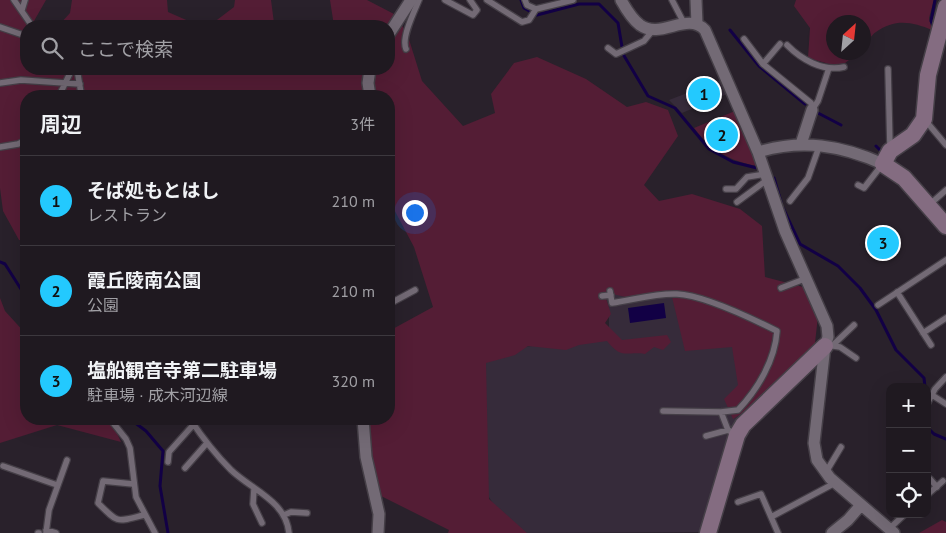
<!DOCTYPE html>
<html lang="ja">
<meta charset="utf-8">
<style>
body{margin:0;font-family:"PT Sans","Noto Sans JP",sans-serif;background:#272229;color:#f1f3f6}
.controls{position:absolute;right:15px;bottom:15px;display:grid;overflow:hidden;border-radius:10px;box-shadow:0 5px 20px #0002}
.controls button{width:45px;height:45px;display:grid;place-items:center;padding:0;border:0;border-bottom:1px solid #3c383e;background:#1f1920;color:#f1f3f6;font:25px sans-serif}
.compass{position:absolute;left:826px;top:15px;width:45px;height:45px;border-radius:50%;background:#1f1920;box-shadow:0 5px 20px #0002;rotate:27deg}
.you{position:absolute;left:414px;top:212px;width:18px;height:18px;margin:-12px;border:4px solid #fff;border-radius:50%;background:#1a73e8;box-shadow:0 0 0 8px #1a73e833}
.badge{display:grid;place-items:center;width:32px;height:32px;border-radius:50%;background:#23c9fe;color:#111;font-size:16px;font-weight:700}
.pin{position:absolute;translate:-50% -50%;border:2px solid #fff;box-shadow:0 1px 5px #0006}
.list{margin:0;padding:0;list-style:none}
h2{display:flex;justify-content:space-between;align-items:center;height:65px;margin:0;padding:0 20px;font-size:21px}
h2 small{font-size:16px;font-weight:400;color:#a1a0a5}
.list li{display:grid;grid-template-columns:32px 1fr auto;gap:15px;align-items:center;box-sizing:border-box;height:90px;padding:0 20px;border-top:1px solid #3c383e}
.list b{display:block;font-size:19px;white-space:nowrap}
.list p{margin:0;font-size:16px;white-space:nowrap;color:#a1a0a5}
.list em{font-size:16px;font-style:normal;color:#a1a0a5}
.icon{flex:none;width:28px;height:28px;fill:none;stroke:currentColor;stroke-width:2;stroke-linecap:round;stroke-linejoin:round}
.map{position:relative;flex:none;width:946px;height:533px;overflow:hidden}
.search{position:absolute;background:#1f1920;box-shadow:0 5px 20px #0002;left:20px;top:20px;width:375px;height:55px;display:flex;align-items:center;gap:12px;box-sizing:border-box;padding:0 18px;border-radius:20px;color:#a1a0a5;font-size:19px}
.panel{position:absolute;background:#1f1920;box-shadow:0 5px 20px #0002;left:20px;top:90px;width:375px;height:335px;border-radius:20px}
.map>svg:first-child{display:block}
</style>
<div class="map">
<svg width="946" height="533" viewBox="0 0 946 533">
<rect width="100%" height="100%" fill="#29212b"/>
<path fill="#362b3a" d="M721 80 727 94 682 113 669 100Z
M674 286 736 344 748 412 724 452 700 532 519 533 498 512 486 492 475 352 609 338V312L605 293Z"/>
<path fill="#541d35" d="M0 0H46L34 21 38 26H26V69H389V26H334L330 0H367L394 14 407 33 422 81 463 126 495 113 491 94 514 63 537 57 586 79 627 107 646 102 668 110 678 136 644 185 659 201 692 194 740 209 762 226 765 277 803 287 818 316 815 343 759 402 733 419 724 399 738 385 732 347 685 351 672 297 630 298 604 292 611 314 605 323 622 340 667 335 671 342 663 350 654 347 645 354C626 351 622 360 607 341L579 345 566 350 528 346 515 355 486 363 489 499 527 533H448L449 530 377 494 368 450 366 419H389V331L433 307 414 247 389 200V96H88L87 94V96H26V241L19 240 3 211 0 188Z
M72 0H167L168 12 200 26H58L70 13Z
M235 0H271L274 23 290 26H209L234 7Z
M796 0H934L929 18 932 30C913 22 895 18 876 32 871 35 868 42 864 47V22H834V52L858 53 840 67 808 58 810 28 794 6Z
M735 111 754 158 757 166C729 161 711 150 694 128Z
M0 298 5 311 26 334V419H107L114 426 121 442 57 425 0 443Z
M942 520 946 522V533H919Z"/>
<path fill="#120045" d="M664 303 666 318 630 323 628 308Z"/>
<g fill="none" stroke-linecap="round" stroke-linejoin="round">
<path stroke="#120045" stroke-width="3" d="M521 0 524 8 531 12
M537 15 579 4H599L618 23 622 47
M934 28 931 21 935 0
M730 30 759 66 805 104
M623 54 648 96 675 108 709 149 733 162 757 168
M818 113 841 125
M876 146 881 151
M774 178 781 202
M783 208 800 244 838 266 860 288 876 310 896 350 924 378 925 387
M0 262 5 264 26 297
M130 419 146 431 163 451 160 486 168 533
M927 427 934 434 946 439"/>
<g stroke="#453f47" stroke-width="8">
<path id="lane" d="M14 0 32 26
M445 0 473 15 477 10 470 0
M487 0 522 22 529 20 536 9
M525 0 527 5 536 9 573 0
M672 0 684 23
M22 10 25 0
M0 27 26 36
M744 39 763 64 811 103 812 110
M787 45C801 59 822 72 844 67
M608 48 616 54 644 41 653 30
M406 49C401 38 414 12 419 0
M763 64 780 44
M77 69 81 93
M888 69 890 147
M0 83 21 80 80 84
M59 96 72 69
M812 110 818 101 829 68
M925 120 946 145
M0 147 18 144 26 140
M858 185 864 188 881 166
M726 189H736L747 177 765 174
M790 201 808 178 820 144
M737 202 767 180
M929 205 946 190
M781 288 807 278
M610 291 612 303C633 300 656 293 677 294 703 295 753 319 777 331 775 360 758 389 738 410L721 412 663 411
M897 292 931 345
M602 296 611 295
M389 304 415 290
M878 305 946 260
M923 333 946 318
M827 345 840 347 856 358
M833 345 854 325
M932 395 946 404
M927 404 935 389 946 377
M721 412 728 430
M110 419 126 439 130 448 136 497 155 533
M190 419C202 437 216 455 231 470 252 490 286 501 289 533
M706 436 728 430 735 434
M168 462 169 452 194 424
M3 466 57 485
M185 468 207 443
M826 472 841 447
M930 479 937 487
M133 484 103 481 98 503C119 524 116 522 144 515
M254 489 253 504 262 523
M927 495 943 481
M738 502 761 494 778 533
M284 515 291 512 307 513
M771 517 835 483
M890 528 905 514
M46 530 56 533
M38 533H39
M46 533 49 510 67 460"/>
</g>
<g stroke="#453f47" stroke-width="14">
<path id="street" d="M621 0C626 9 632 19 640 25 661 40 687 11 705 30L758 152 785 231 827 326 828 337 825 346 814 443 817 460 830 478 894 533
M696 0 697 24
M389 34 411 0
M370 96 368 83 370 69
M801 144 812 110
M758 152C802 139 841 145 883 164
M363 419 366 457 379 514 378 533
M832 533 848 520 861 505"/>
</g>
<g stroke="#453f47" stroke-width="19">
<path id="secondary" d="M946 7 928 75 924 119 913 135 890 151 883 164 904 178 946 226
M708 533 737 435 743 425 825 346"/>
</g>
<use href="#lane" stroke="#736a75" stroke-width="5.5"/>
<use href="#street" stroke="#736a75" stroke-width="11"/>
<use href="#secondary" stroke="#846c81" stroke-width="16"/>
</g>
</svg>
<div class="controls">
<button>+</button>
<button>−</button>
<button><svg class="icon" aria-label="locate" viewBox="0 0 24 24"><circle cx="12" cy="12" r="6"/><path d="M12 2v4M12 18v4M2 12h4M18 12h4"/></svg></button>
</div>
<svg class="compass" viewBox="-18 -18 36 36"><path d="M0-13l5 13h-10z" fill="#e53935"/><path d="M0 13l5-13h-10z" fill="#a1a0a5"/></svg>
<div class="you"></div>
<div class="pin badge" style="left:704px;top:94px">1</div>
<div class="pin badge" style="left:722px;top:135px">2</div>
<div class="pin badge" style="left:883px;top:243px">3</div>
<div class="search"><svg class="icon" aria-label="search" viewBox="0 0 24 24"><circle cx="10" cy="10" r="6"/><path d="M15 15l6 6"/></svg>ここで検索</div>
<section class="panel">
<h2>周辺<small>3件</small></h2>
<ul class="list">
<li><span class="badge">1</span><div><b>そば処もとはし</b><p>レストラン</p></div><em>210 m</em></li>
<li><span class="badge">2</span><div><b>霞丘陵南公園</b><p>公園</p></div><em>210 m</em></li>
<li><span class="badge">3</span><div><b>塩船観音寺第二駐車場</b><p>駐車場 · 成木河辺線</p></div><em>320 m</em></li>
</ul>
</section>
</div>
